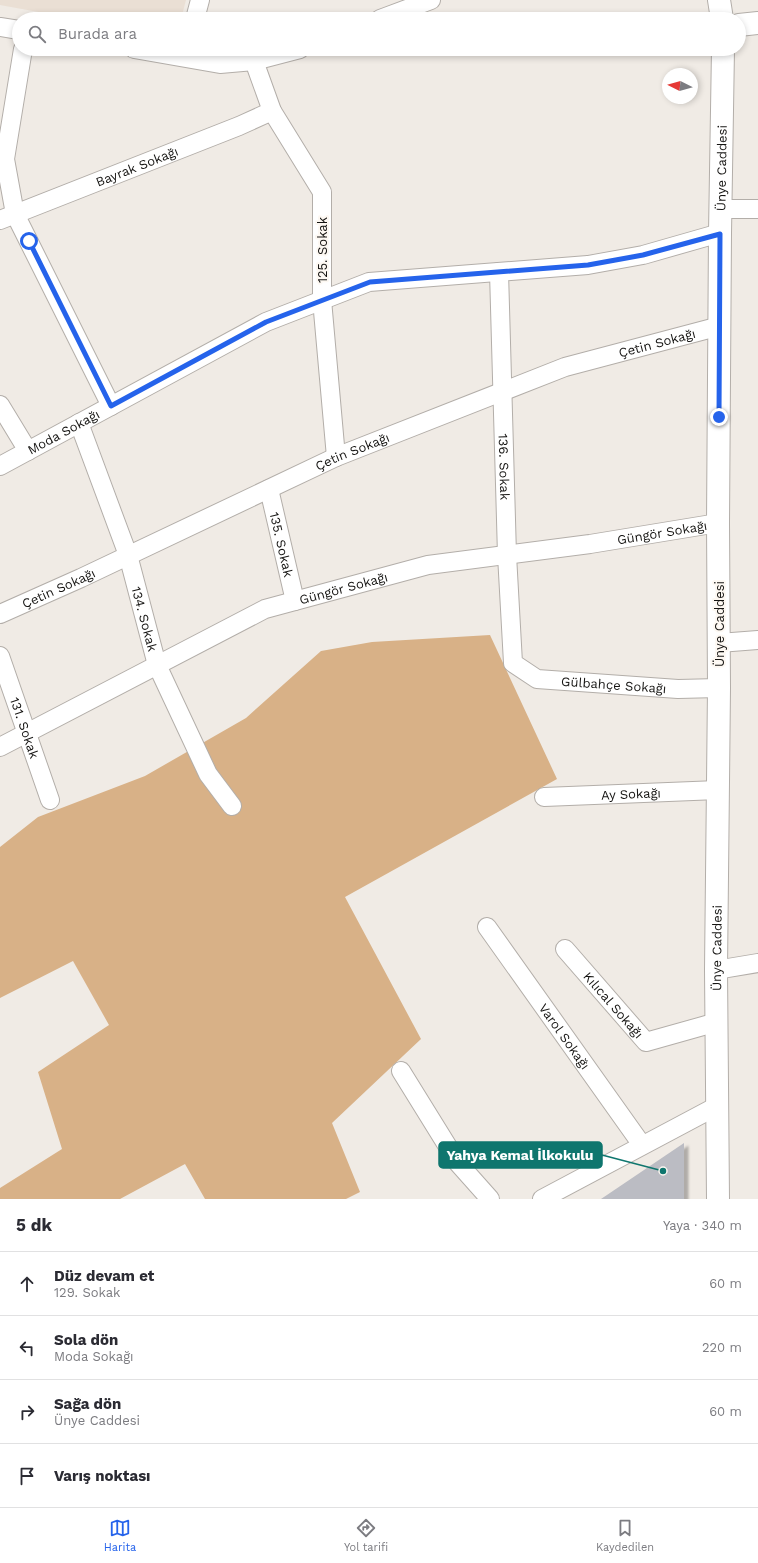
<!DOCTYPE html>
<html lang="tr">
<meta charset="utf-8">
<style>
body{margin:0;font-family:"Work Sans",sans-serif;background:#f7f7f7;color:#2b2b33}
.compass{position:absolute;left:662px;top:68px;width:36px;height:36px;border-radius:50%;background:#fff;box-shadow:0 2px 6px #0003;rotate:275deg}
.stop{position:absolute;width:12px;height:12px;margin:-9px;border:3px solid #2563eb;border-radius:50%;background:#fff}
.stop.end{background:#2563eb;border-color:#fff;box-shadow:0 1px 4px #0008}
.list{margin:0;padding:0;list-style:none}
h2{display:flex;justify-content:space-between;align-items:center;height:52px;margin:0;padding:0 16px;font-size:17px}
h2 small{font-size:13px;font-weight:400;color:#7c7c81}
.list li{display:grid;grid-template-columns:26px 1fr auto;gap:12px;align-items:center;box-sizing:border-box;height:64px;padding:0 16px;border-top:1px solid #e1e1e2}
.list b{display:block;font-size:15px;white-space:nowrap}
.list p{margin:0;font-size:13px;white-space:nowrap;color:#7c7c81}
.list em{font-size:13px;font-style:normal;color:#7c7c81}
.icon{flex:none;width:22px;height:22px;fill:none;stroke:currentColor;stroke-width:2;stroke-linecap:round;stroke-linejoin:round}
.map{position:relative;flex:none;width:758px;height:1199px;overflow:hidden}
.search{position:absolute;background:#fff;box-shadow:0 2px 6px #0003;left:12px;right:12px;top:12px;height:44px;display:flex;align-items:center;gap:10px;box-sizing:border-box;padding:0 14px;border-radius:22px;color:#7c7c81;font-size:15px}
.sheet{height:308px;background:#fff}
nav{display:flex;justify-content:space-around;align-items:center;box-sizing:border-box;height:56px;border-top:1px solid #e1e1e2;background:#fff;font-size:11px;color:#7c7c81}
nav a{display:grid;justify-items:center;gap:2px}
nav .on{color:#2563eb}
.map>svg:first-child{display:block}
</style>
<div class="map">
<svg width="758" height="1199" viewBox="0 0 758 1199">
<defs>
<filter id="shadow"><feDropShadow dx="4.5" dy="2.5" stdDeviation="1" flood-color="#0004"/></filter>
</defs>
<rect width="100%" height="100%" fill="#f0ebe5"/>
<path fill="#eadfd4" d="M0 0H186L181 19H77L0 5Z"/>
<path fill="#d8b187" d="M490 635 557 779 345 897 421 1039 332 1123 360 1192 346 1199H205L185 1164 120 1199H0V1188L62 1149 38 1072 109 1025 73 961 0 998V847L38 817 145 776 246 718 321 651 372 642Z"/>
<path fill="#bbbcc3" filter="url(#shadow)" d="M684 1143V1199H601Z"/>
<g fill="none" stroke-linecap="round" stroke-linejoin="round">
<g stroke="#b3aea9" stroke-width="20">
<g id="street">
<path d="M195 19 200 0"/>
<path d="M380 19 431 0"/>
<path d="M0 27 19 30"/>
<path d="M23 49 5 159 15 214 111 406"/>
<path d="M134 49 220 64 254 61 300 49"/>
<path d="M254 61 272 111 322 192V300L336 457"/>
<path d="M720 209H758"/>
<path id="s1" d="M0 220 239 126 272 111"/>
<path id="s2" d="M499 272 507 555 513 663 537 679 678 689 719 688"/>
<path d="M0 405 28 451"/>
<path id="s3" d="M79 423 128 555 157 665 208 774 232 806"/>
<path id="s4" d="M0 466 266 322 369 282 588 265 643 255 720 233"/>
<path id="s5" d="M269 489 295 601"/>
<path id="s6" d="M0 614 81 578 336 457 565 367 720 326"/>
<path d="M719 643 758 640"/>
<path id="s7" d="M0 656 50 800"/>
<path id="s8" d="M0 747 265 609 428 565 590 544 718 523"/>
<path id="s9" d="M544 797 718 790"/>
<path id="s10" d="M487 927 642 1145"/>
<path id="s11" d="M565 949 646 1042 717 1022"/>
<path d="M716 970 758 963"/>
<path d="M401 1071 458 1163 490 1199"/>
<path d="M542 1199 717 1106"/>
</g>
</g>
<g stroke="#b3aea9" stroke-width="24">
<g id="secondary">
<path d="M719 0 722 19"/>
<path d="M739 25 758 23"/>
<path id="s12" d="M718 1199 716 970 719 688 718 523 720 233 723 49"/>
</g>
</g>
<use href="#street" stroke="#fff" stroke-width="18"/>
<use href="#secondary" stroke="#fff" stroke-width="22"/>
</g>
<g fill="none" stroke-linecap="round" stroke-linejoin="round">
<path stroke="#2563eb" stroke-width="5" d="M29 241 111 406 266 322 370 282 588 265 643 255 720 234 719 417"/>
</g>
<g text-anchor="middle" stroke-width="4" stroke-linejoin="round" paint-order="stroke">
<g font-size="13" fill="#151412" stroke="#fdf8f2">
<text dy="5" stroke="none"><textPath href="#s1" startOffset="147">Bayrak Sokağı</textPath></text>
<text dy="5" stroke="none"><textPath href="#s12" startOffset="1031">Ünye Caddesi</textPath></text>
<text transform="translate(322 250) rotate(-90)" y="5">125. Sokak</text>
<text dy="5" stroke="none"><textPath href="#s6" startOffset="712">Çetin Sokağı</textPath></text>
<text dy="5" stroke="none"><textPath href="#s4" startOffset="72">Moda Sokağı</textPath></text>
<text dy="5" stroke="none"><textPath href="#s6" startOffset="388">Çetin Sokağı</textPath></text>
<text dy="5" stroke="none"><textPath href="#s2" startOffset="195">136. Sokak</textPath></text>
<text dy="5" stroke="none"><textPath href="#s8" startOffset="704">Güngör Sokağı</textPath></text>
<text dy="5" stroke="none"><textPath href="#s5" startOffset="57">135. Sokak</textPath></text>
<text dy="5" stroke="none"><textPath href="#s6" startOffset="64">Çetin Sokağı</textPath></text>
<text dy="5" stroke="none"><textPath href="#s8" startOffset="380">Güngör Sokağı</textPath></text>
<text dy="5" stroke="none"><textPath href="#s3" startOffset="207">134. Sokak</textPath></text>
<text transform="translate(719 624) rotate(-90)" y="5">Ünye Caddesi</text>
<text dy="5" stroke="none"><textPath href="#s2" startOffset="497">Gülbahçe Sokağı</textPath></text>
<text dy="5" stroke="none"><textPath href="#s7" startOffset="76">131. Sokak</textPath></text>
<text dy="5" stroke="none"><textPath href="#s9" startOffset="87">Ay Sokağı</textPath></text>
<text dy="5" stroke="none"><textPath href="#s12" startOffset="251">Ünye Caddesi</textPath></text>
<text dy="5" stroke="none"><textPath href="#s11" startOffset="74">Kılıcal Sokağı</textPath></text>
<text dy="5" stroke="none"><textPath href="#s10" startOffset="134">Varol Sokağı</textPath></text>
</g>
</g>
<path fill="none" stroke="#0f766e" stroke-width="1.5" d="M663 1171L602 1155"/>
<circle fill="#0f766e" stroke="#fdf8f2" stroke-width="1.5" cx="663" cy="1171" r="4"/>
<rect fill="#0f766e" stroke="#0f766e" stroke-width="1.5" x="439" y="1142" width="163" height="26" rx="4"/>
<g font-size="14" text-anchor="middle" font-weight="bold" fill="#fff">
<text x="520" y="1160">Yahya Kemal İlkokulu</text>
</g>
</svg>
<svg class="compass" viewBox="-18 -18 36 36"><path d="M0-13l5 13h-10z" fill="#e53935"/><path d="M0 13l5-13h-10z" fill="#7c7c81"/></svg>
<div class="stop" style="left:29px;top:241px"></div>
<div class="stop end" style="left:719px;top:417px"></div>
<div class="search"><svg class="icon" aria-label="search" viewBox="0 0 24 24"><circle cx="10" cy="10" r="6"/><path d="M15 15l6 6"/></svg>Burada ara</div>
</div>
<section class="sheet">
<h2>5 dk<small>Yaya · 340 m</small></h2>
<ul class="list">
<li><svg class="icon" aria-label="ahead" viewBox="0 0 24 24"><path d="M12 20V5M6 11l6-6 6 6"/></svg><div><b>Düz devam et</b><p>129. Sokak</p></div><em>60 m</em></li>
<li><svg class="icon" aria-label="left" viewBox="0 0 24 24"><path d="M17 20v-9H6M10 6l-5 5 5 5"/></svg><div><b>Sola dön</b><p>Moda Sokağı</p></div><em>220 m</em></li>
<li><svg class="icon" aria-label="right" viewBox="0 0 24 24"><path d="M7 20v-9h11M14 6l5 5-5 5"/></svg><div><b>Sağa dön</b><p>Ünye Caddesi</p></div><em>60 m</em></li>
<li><svg class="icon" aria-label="arrive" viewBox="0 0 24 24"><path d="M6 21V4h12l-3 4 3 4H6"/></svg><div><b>Varış noktası</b></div></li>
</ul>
</section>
<nav>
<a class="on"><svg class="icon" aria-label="map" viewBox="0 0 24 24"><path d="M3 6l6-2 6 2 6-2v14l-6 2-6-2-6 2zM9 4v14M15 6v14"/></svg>Harita</a>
<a><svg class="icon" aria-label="directions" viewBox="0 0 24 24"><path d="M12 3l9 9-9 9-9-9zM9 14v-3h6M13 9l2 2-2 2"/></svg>Yol tarifi</a>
<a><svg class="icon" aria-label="saved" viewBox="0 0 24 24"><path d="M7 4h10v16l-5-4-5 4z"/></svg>Kaydedilen</a>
</nav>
